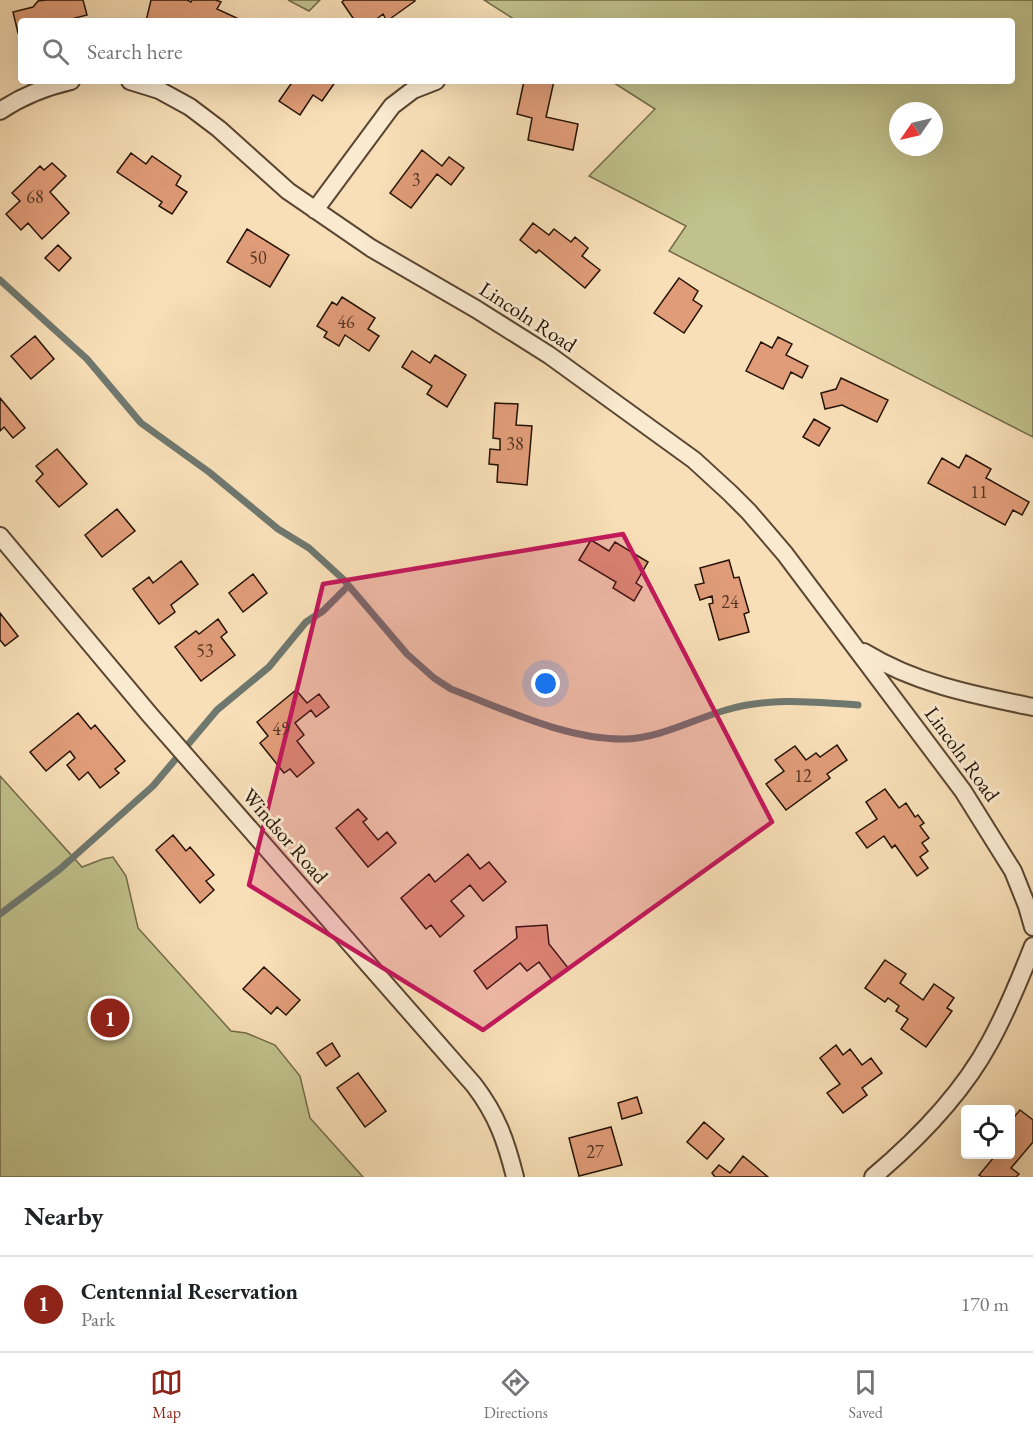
<!DOCTYPE html>
<style>
body{margin:0;font-family:"EB Garamond",serif;background:#f6f6f6;color:#202124}
.controls{position:absolute;right:18px;bottom:18px;display:grid;overflow:hidden;border-radius:6px;box-shadow:0 6px 24px #0002}
.controls button{width:54px;height:54px;display:grid;place-items:center;padding:0;border:0;border-bottom:2px solid #e0e0e0;background:#fff;color:#202124;font:30px sans-serif}
.compass{position:absolute;left:889px;top:102px;width:54px;height:54px;border-radius:50%;background:#fff;box-shadow:0 6px 24px #0002;rotate:236deg}
.you{position:absolute;left:546px;top:684px;width:21px;height:21px;margin:-15px;border:4px solid #fff;border-radius:50%;background:#1a73e8;box-shadow:0 0 0 9px #1a73e833}
.badge{display:grid;place-items:center;width:39px;height:39px;border-radius:50%;background:#8f2418;color:#fff;font-size:20px;font-weight:700}
.pin{position:absolute;translate:-50% -50%;border:3px solid #fff;box-shadow:0 2px 6px #0006}
.list{margin:0;padding:0;list-style:none}
h2{display:flex;justify-content:space-between;align-items:center;height:78px;margin:0;padding:0 24px;font-size:26px}
h2 small{font-size:20px;font-weight:400;color:#757577}
.list li{display:grid;grid-template-columns:39px 1fr auto;gap:18px;align-items:center;box-sizing:border-box;height:96px;padding:0 24px;border-top:2px solid #e0e0e0}
.list b{display:block;font-size:22px;white-space:nowrap}
.list p{margin:0;font-size:20px;white-space:nowrap;color:#757577}
.list em{font-size:20px;font-style:normal;color:#757577}
.icon{flex:none;width:33px;height:33px;fill:none;stroke:currentColor;stroke-width:2;stroke-linecap:round;stroke-linejoin:round}
.map{position:relative;flex:none;width:1033px;height:1177px;overflow:hidden}
.search{position:absolute;background:#fff;box-shadow:0 6px 24px #0002;left:18px;right:18px;top:18px;height:66px;display:flex;align-items:center;gap:15px;box-sizing:border-box;padding:0 21px;border-radius:6px;color:#757577;font-size:22px}
.sheet{height:174px;background:#fff}
nav{display:flex;justify-content:space-around;align-items:center;box-sizing:border-box;height:84px;border-top:2px solid #e0e0e0;background:#fff;font-size:16px;color:#757577}
nav a{display:grid;justify-items:center;gap:3px}
nav .on{color:#8f2418}
.map>svg:first-child{display:block}
</style>
<div class="map">
<svg width="1033" height="1177" viewBox="0 0 1033 1177">
<rect width="100%" height="100%" fill="#f8dfb7"/>
<filter id="stains"><feTurbulence type="fractalNoise" baseFrequency=".00333" numOctaves="4"/><feColorMatrix values="0 0 0 0 .2 0 0 0 0 .09 0 0 0 0 .02 0 0 0 .5 -.17"/></filter>
<radialGradient id="worn" r=".72"><stop offset=".6" stop-color="#630" stop-opacity="0"/><stop offset="1" stop-color="#630" stop-opacity=".3"/></radialGradient>
<path fill="#c0c18c" stroke="#726a48" stroke-width="1.5" fill-rule="evenodd" d="M288 0H320L309 11Z
M484 0H1033V437L669 251 686 226 589 176 655 109 611 81H1012V21H517ZM898 111H934V147H898Z
M0 776 82 867 103 859 113 857 126 876 138 928 231 1031 246 1033 275 1045 300 1076 310 1118 363 1177H0Z"/>
<g fill="none" stroke-linecap="round" stroke-linejoin="round">
<path stroke="#6f786f" stroke-width="7" d="M0 280 87 359 141 423 209 472 278 529 309 548 343 579 407 654 434 678 451 689C506 710 567 740 626 739 660 738 694 719 726 710 769 697 814 702 858 705
M0 914 60 869 153 786 217 710 269 667 306 622 323 611 348 586"/>
</g>
<path fill="#e09c78" stroke="#251305" stroke-width="1.5" d="M47 0H83L87 15 64 21H21V32L18 33 13 12 33 7 38 1Z
M151 0H187L191 2 192 0H216L221 2 217 9 243 21H146Z
M344 0H414L415 1 387 21 383 14 374 21H355L342 2Z
M293 81H336L322 101 313 95 300 115 279 101Z
M524 81H554L546 117 578 124 573 150 528 140 532 118 517 114Z
M422 150 442 166 449 157 464 168 451 185 437 174 411 208 390 193Z
M131 153 146 164 152 156 181 176 176 185 187 192 172 214 159 206 162 202 117 172Z
M52 163 66 176 50 192 69 213 42 239 28 223 21 230 6 214 20 201 12 193 40 166 44 170Z
M533 223 549 235 554 229 571 242 575 237 588 248 582 256 600 270 585 288 539 250 536 253 520 240Z
M247 229 289 255 270 287 227 262Z
M58 245 71 258 59 271 45 258Z
M679 278 698 291 693 300 702 306 684 333 654 313Z
M342 297 375 318 368 329 379 336 369 351 345 335 339 346 324 337 327 332 317 326 332 302 337 305Z
M35 336 54 359 31 379 11 356Z
M778 337 792 344 786 355 808 366 802 378 791 372 783 389 746 371 761 342 772 348Z
M412 351 430 363 435 355 466 375 447 407 427 394 432 386 402 367Z
M841 378 888 400 877 422 842 405 825 409 821 393 836 389Z
M0 398 25 428 13 438 4 427 0 431Z
M495 403 518 404 516 425 532 426 527 485 497 482 498 465 489 464 490 449 500 450V439L493 438Z
M814 419 830 428 819 446 803 437Z
M57 449 87 484 59 507 36 481 43 474 36 466Z
M966 455 991 469 986 478 1029 502 1022 515 1013 510 1005 525 928 483 942 458 959 468Z
M117 509 135 531 102 557 85 535Z
M591 540 609 551 615 542 648 562 636 583 642 587 634 601 613 588 616 582 579 560Z
M729 560 734 578 739 577 749 612 744 614 749 632 719 640 709 604 713 603 712 596 700 600 695 585 704 583 700 568Z
M181 561 198 584 171 605 175 612 159 624 133 589 149 577 153 583Z
M253 574 267 593 243 612 229 593Z
M0 613 18 636 5 646 0 640Z
M218 619 227 632 221 637 235 655 201 681 175 647 196 631 199 634Z
M296 690 307 703 319 694 329 707 316 717 311 710 295 723 304 735 297 741 314 763 297 777 290 769 284 773 260 743 268 736 257 722Z
M78 713 91 729 95 725 125 761 115 769 119 773 100 788 88 772 79 780 67 765 75 758 70 751 46 771 30 752Z
M837 745 847 760 827 774 830 778 786 810 766 784 784 771 775 760 795 746 806 760 816 753 820 757Z
M885 789 899 808 906 803 915 817 918 815 924 823 920 826 929 838 922 843 928 851 920 857 928 868 917 876 895 845 892 848 884 836 867 848 856 833 877 819 866 802Z
M358 809 367 819 363 822 378 840 387 832 396 843 368 867 336 828Z
M173 835 186 851 190 847 214 875 206 881 214 890 200 903 156 850Z
M468 854 480 869 489 862 506 882 483 901 470 885 451 901 464 916 440 937 431 925 426 929 401 898 429 874 435 882Z
M547 925 549 944 569 969 553 981 539 962 527 971 520 963 487 989 474 971 517 938 516 927Z
M885 960 906 974 900 983 923 1000 934 984 954 998 947 1008 952 1011 926 1047 901 1029 908 1019 896 1011 899 1006 888 998 885 1002 865 988Z
M264 967 300 1000 286 1015 277 1007 271 1014 243 989Z
M332 1043 340 1056 326 1066 317 1053Z
M836 1045 843 1055 850 1049 862 1065 871 1058 882 1073 862 1088 867 1095 843 1113 827 1093 840 1084 820 1058Z
M358 1073 386 1111 365 1127 337 1088Z
M637 1097 642 1113 622 1119 618 1103Z
M1020 1110 1033 1120V1142L1011 1168 1019 1174 1016 1177H982L979 1175 995 1156 993 1154H1010V1122Z
M704 1122 724 1139 707 1159 687 1142Z
M611 1127 622 1165 579 1176 569 1138Z
M743 1156 768 1177H715L712 1173 719 1165 730 1173Z"/>
<g fill="none" stroke-linecap="round" stroke-linejoin="round">
<g stroke="#5a4632" stroke-width="20">
<path id="minor" d="M130 81 159 90 190 107 219 129 288 191 371 248 476 309 549 355 694 460 730 493 749 512 785 554 963 791 1013 871 1027 906 1033 927
M0 111C22 96 45 87 71 81
M315 210 392 106 413 90 436 81
M0 536 150 715 474 1085C497 1115 506 1141 515 1177
M864 652C916 684 974 695 1033 707
M873 1177C918 1139 962 1094 990 1042 1007 1011 1020 979 1033 946"/>
</g>
<use href="#minor" stroke="#faead0" stroke-width="16"/>
</g>
<path fill="#c2185b" fill-opacity="0.2" stroke="#c2185b" stroke-width="4.5" stroke-linejoin="round" d="M623 534 772 822 483 1030 249 885 323 584Z"/>
<g text-anchor="middle" stroke-width="6" stroke-linejoin="round" paint-order="stroke">
<g font-size="18" fill="#543522">
<text x="416" y="186">3</text>
<text x="35" y="203">68</text>
<text x="258" y="264">50</text>
<text x="346" y="328">46</text>
<text x="515" y="450">38</text>
<text x="979" y="498">11</text>
<text x="730" y="608">24</text>
<text x="205" y="657">53</text>
<text x="281" y="735">49</text>
<text x="803" y="782">12</text>
<text x="595" y="1158">27</text>
</g>
<g font-size="21" fill="#251305" stroke="#faead0">
<text transform="translate(528 317) rotate(33)" y="7">Lincoln Road</text>
<text transform="translate(962 754) rotate(54)" y="7">Lincoln Road</text>
<text transform="translate(285 836) rotate(49)" y="7">Windsor Road</text>
</g>
</g>
<rect width="100%" height="100%" filter="url(#stains)"/>
<rect width="100%" height="100%" fill="url(#worn)"/>
</svg>
<div class="controls">
<button><svg class="icon" aria-label="locate" viewBox="0 0 24 24"><circle cx="12" cy="12" r="6"/><path d="M12 2v4M12 18v4M2 12h4M18 12h4"/></svg></button>
</div>
<svg class="compass" viewBox="-18 -18 36 36"><path d="M0-13l5 13h-10z" fill="#e53935"/><path d="M0 13l5-13h-10z" fill="#757577"/></svg>
<div class="you"></div>
<div class="pin badge" style="left:110px;top:1018px">1</div>
<div class="search"><svg class="icon" aria-label="search" viewBox="0 0 24 24"><circle cx="10" cy="10" r="6"/><path d="M15 15l6 6"/></svg>Search here</div>
</div>
<section class="sheet">
<h2>Nearby<small></small></h2>
<ul class="list">
<li><span class="badge">1</span><div><b>Centennial Reservation</b><p>Park</p></div><em>170 m</em></li>
</ul>
</section>
<nav>
<a class="on"><svg class="icon" aria-label="map" viewBox="0 0 24 24"><path d="M3 6l6-2 6 2 6-2v14l-6 2-6-2-6 2zM9 4v14M15 6v14"/></svg>Map</a>
<a><svg class="icon" aria-label="directions" viewBox="0 0 24 24"><path d="M12 3l9 9-9 9-9-9zM9 14v-3h6M13 9l2 2-2 2"/></svg>Directions</a>
<a><svg class="icon" aria-label="saved" viewBox="0 0 24 24"><path d="M7 4h10v16l-5-4-5 4z"/></svg>Saved</a>
</nav>
